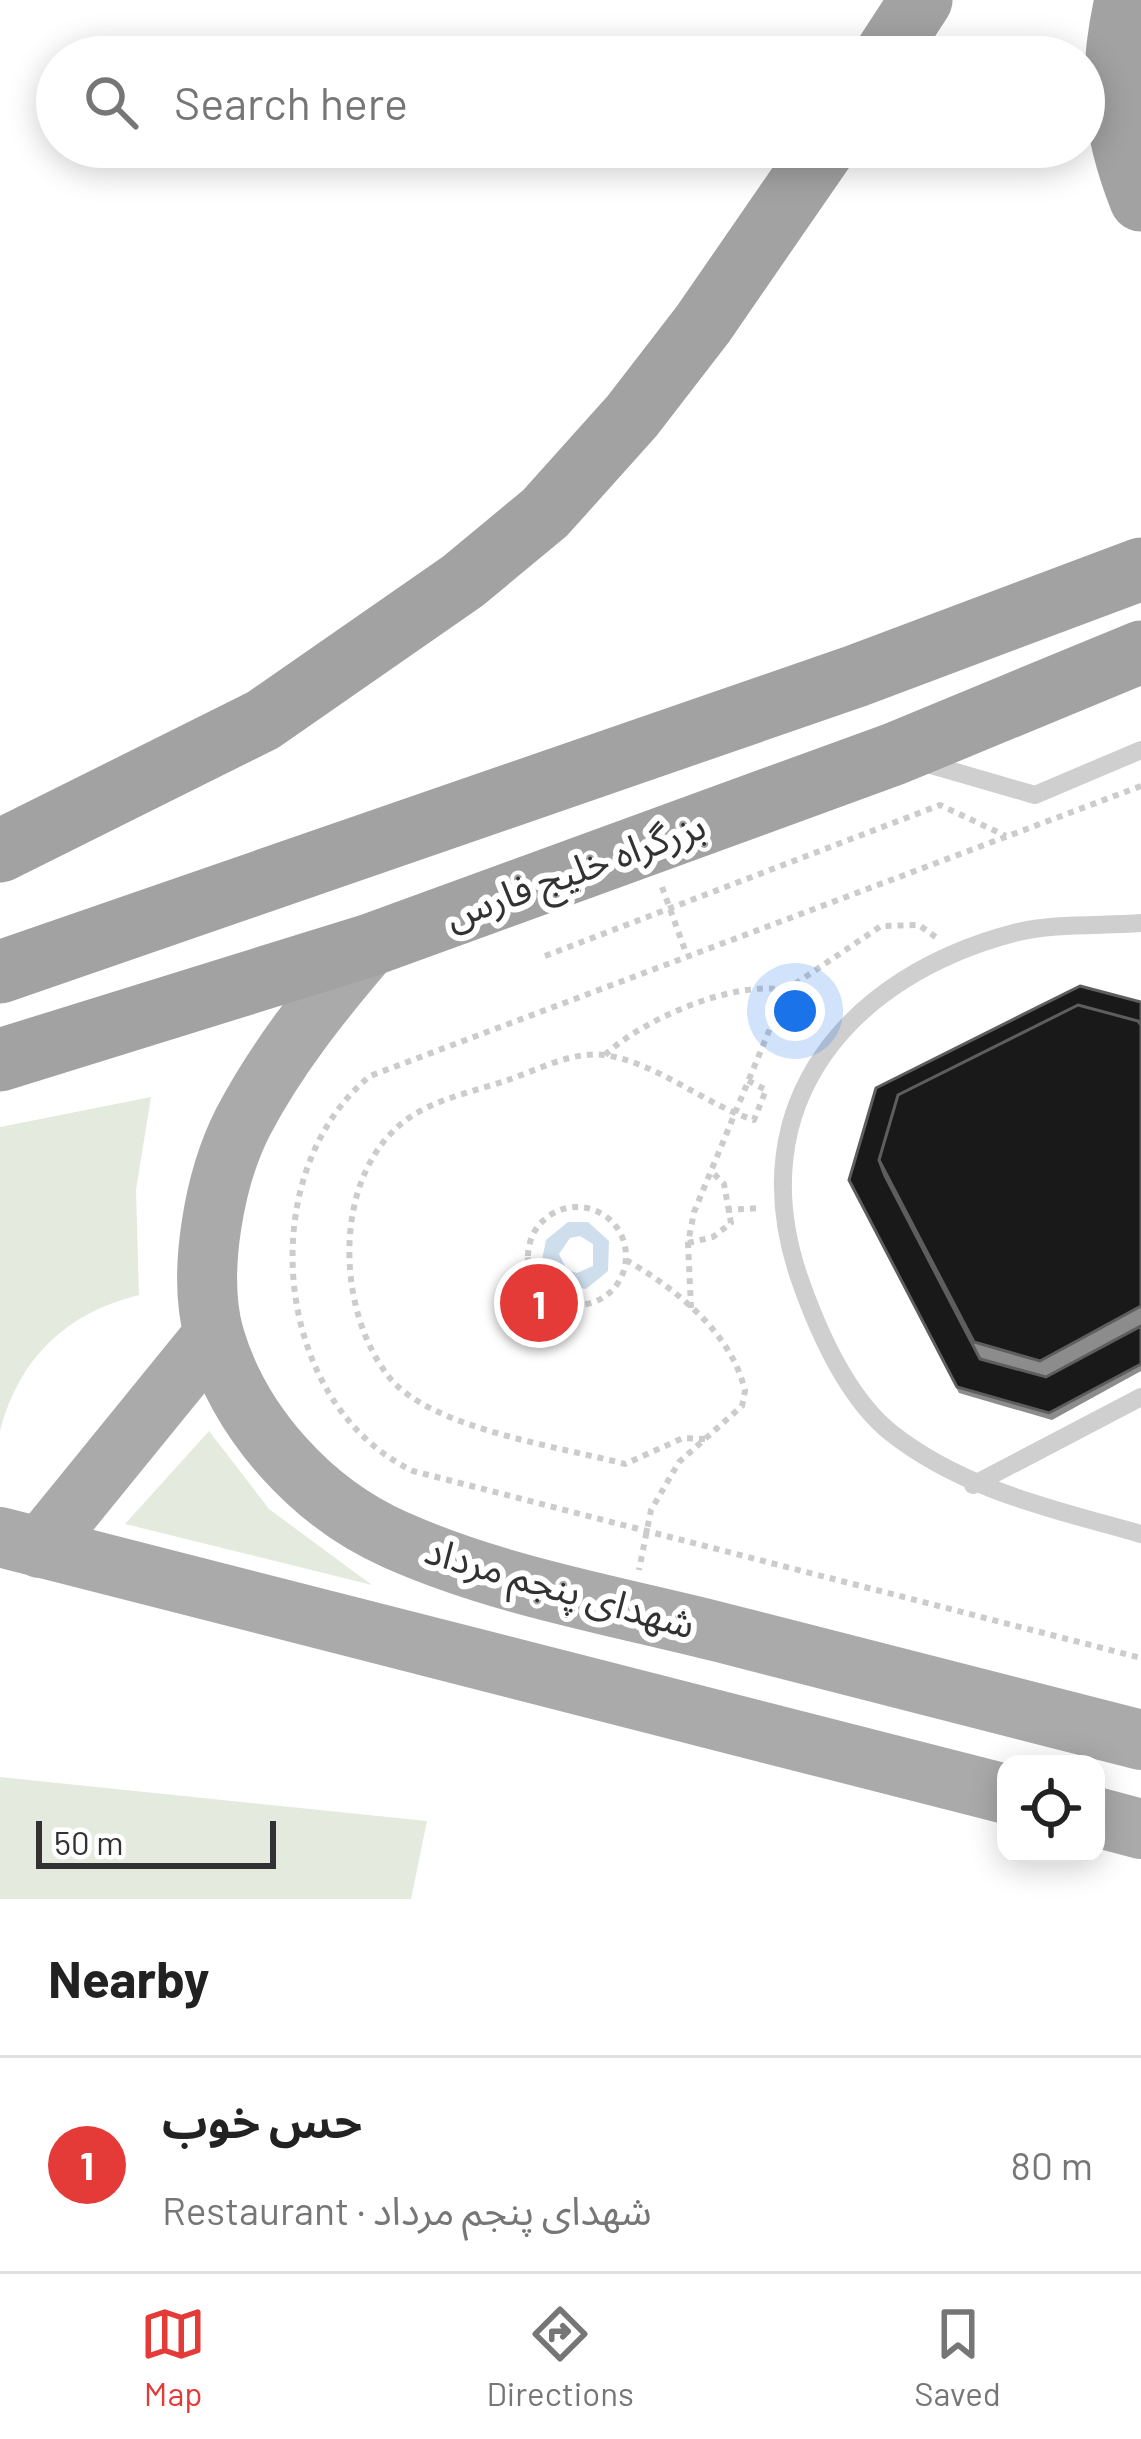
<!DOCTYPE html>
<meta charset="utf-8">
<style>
body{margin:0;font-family:Barlow,"Noto Sans Arabic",sans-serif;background:#f6f6f6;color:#222}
.controls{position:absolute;right:36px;bottom:36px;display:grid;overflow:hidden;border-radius:24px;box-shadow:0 6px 30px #0003}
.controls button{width:108px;height:108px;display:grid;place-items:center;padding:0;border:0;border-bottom:3px solid #e0e0e0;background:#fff;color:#222;font:60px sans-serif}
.scale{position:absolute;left:36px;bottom:30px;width:240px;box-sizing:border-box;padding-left:12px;border:6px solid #323232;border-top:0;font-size:33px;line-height:42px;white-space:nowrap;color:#323232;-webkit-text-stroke:9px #fff;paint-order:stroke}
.you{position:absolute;left:795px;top:1011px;width:42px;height:42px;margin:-30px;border:9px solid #fff;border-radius:50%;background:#1a73e8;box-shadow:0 0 0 18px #1a73e833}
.badge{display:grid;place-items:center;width:78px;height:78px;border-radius:50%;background:#e53b38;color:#fff;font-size:39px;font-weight:700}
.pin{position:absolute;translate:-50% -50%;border:6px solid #fff;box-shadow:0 3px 12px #0006}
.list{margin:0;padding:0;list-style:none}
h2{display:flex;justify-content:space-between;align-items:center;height:156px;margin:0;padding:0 48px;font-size:51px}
h2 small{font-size:39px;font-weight:400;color:#767676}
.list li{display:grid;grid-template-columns:78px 1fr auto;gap:36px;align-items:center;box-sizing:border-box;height:216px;padding:0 48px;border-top:3px solid #e0e0e0}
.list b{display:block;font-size:45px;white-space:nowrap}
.list p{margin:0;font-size:39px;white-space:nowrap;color:#767676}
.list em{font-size:39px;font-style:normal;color:#767676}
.icon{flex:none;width:66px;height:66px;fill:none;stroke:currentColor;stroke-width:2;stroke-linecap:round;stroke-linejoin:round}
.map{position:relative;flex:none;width:1141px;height:1899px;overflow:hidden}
.search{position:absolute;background:#fff;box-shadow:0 6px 30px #0003;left:36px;right:36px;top:36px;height:132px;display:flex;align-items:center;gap:30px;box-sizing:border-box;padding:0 42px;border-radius:66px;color:#767676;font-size:45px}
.sheet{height:372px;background:#fff}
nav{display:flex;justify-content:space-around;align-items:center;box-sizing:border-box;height:168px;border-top:3px solid #e0e0e0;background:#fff;font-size:33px;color:#767676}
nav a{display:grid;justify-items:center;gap:6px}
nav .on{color:#e53b38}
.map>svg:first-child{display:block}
</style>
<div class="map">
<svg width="1141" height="1899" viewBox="0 0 1141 1899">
<rect width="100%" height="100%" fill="#fff"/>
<path fill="#e4ebde" d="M151 1097 136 1190 139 1295C66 1313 19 1358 0 1431V1127Z
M209 1431 269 1509 372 1585 125 1524Z
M0 1777 427 1821 411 1899H0Z"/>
<path fill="#cedeed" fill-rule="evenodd" d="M568 1222H588L609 1241 608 1271 586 1289 557 1284 542 1260 546 1240ZM580 1236 593 1244V1266L577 1273 567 1270 559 1254 570 1238Z"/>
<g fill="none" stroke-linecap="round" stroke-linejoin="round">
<path stroke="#ccc" stroke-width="6" stroke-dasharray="6 6" stroke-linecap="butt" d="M1141 786 370 1076C251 1174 272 1404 413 1471L1141 1658
M662 887 686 953
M545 956 940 805 1006 836
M605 1055C643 1019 734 980 786 990
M528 1256a49 49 0 1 1 98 0a49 49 0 1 1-98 0Z
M726 1210 761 1208
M688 1243 713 1237 731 1223 724 1184 711 1171
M626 1260C675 1288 732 1333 745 1391L742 1406 679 1462 651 1510 639 1570
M691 1308 688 1243 694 1212 786 990 881 926 919 925 937 938
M705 1439 683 1438 625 1464C562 1447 430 1429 389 1377 335 1309 332 1175 406 1120 434 1099 476 1091 508 1080 537 1070 572 1051 604 1055 656 1062 704 1104 754 1120L766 1090 747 1080"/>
<path stroke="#cfcfcf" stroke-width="18" d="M921 762 1035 795 1141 750
M1141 923C1101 926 1053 923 1014 933 850 976 740 1103 799 1277 817 1329 846 1396 890 1432 963 1490 1053 1509 1141 1534
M973 1485 1141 1397"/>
<path stroke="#aaa" stroke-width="60" d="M370 945C322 1001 277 1057 243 1122 214 1179 197 1273 214 1335 240 1424 312 1503 396 1540 497 1585 611 1605 719 1632 859 1668 1000 1704 1141 1740
M0 1537 1006 1794
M40 1548 214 1334
M1096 1817 1141 1829"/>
<path stroke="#a2a2a2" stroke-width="63" d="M1126 0C1109 76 1112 127 1141 200
M884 57 921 0
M0 851 263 720 463 581 545 513 632 416 703 324 825 147
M0 972 856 676 1141 569
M0 1060 370 945 894 754 1141 652"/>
</g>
<path fill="#8c8c8c" d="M1141 1002V1371L1052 1420 959 1393 851 1186Z"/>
<path fill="#191919" stroke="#5e5e5e" stroke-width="3" d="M1080 986 1141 1002V1025L1138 1021 1078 1005 898 1095 879 1160 885 1176 980 1359 1046 1377 1141 1326V1364L1049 1413 957 1387 849 1180 876 1088Z
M1078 1005 1138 1021 1141 1025V1306L1040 1361 974 1342 879 1160 898 1095Z"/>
<g text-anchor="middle" stroke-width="12" stroke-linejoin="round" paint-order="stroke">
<g font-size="39" fill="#323232" stroke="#fff">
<text transform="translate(575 870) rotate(-20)" y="14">بزرگراه خلیج فارس</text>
<text transform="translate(560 1587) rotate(16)" y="14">شهدای پنجم مرداد</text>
</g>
</g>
</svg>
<div class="controls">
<button><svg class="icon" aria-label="locate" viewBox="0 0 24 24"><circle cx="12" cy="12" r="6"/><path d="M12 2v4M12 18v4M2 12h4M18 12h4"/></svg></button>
</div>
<div class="scale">50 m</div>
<div class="you"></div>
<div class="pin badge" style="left:539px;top:1303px">1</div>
<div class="search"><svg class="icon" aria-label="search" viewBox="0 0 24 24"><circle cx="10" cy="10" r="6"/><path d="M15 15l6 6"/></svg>Search here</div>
</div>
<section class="sheet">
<h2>Nearby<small></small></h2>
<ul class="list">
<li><span class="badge">1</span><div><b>حس خوب</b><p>Restaurant · شهدای پنجم مرداد</p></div><em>80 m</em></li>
</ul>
</section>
<nav>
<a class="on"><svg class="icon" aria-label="map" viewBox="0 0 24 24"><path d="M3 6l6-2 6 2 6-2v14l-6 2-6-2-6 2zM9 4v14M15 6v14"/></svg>Map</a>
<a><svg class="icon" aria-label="directions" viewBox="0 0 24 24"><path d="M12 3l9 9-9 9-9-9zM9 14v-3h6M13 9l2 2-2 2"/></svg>Directions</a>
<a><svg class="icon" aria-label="saved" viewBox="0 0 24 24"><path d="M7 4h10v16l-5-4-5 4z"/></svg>Saved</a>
</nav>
